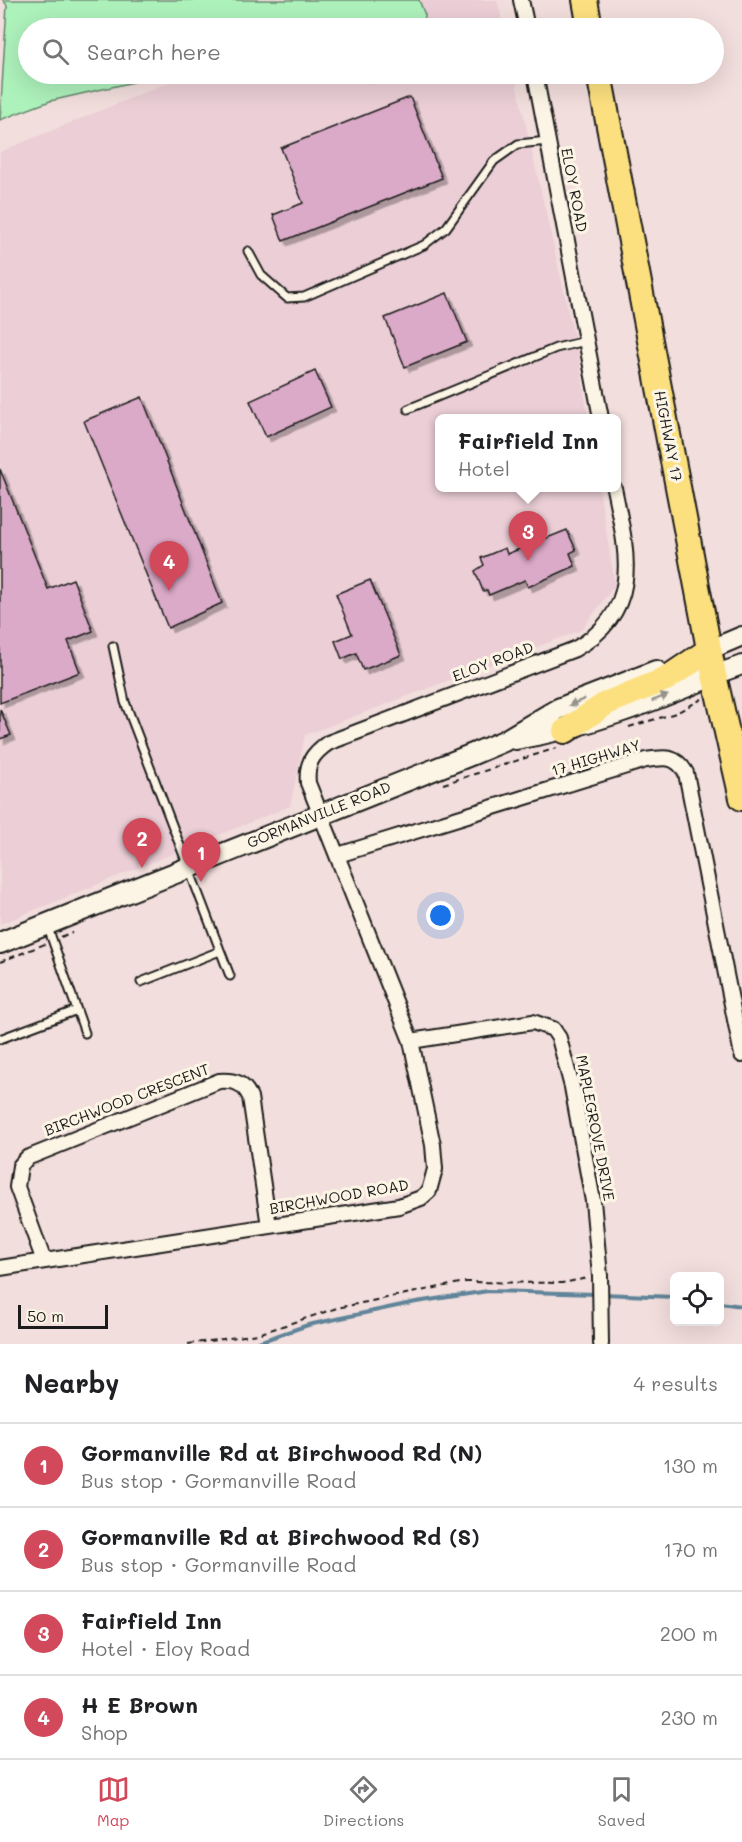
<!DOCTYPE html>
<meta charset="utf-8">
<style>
body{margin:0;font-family:Mali,sans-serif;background:#f6f6f6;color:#202124}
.controls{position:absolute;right:18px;bottom:18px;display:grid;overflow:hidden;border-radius:9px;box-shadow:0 6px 24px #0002}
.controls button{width:54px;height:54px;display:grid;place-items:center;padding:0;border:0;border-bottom:2px solid #e0e0e0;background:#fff;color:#202124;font:30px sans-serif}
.scale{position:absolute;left:18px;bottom:15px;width:90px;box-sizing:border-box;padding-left:6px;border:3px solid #1c1c1c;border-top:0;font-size:16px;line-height:21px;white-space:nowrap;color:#1c1c1c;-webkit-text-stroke:4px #fcf5e5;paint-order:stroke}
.you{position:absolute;left:441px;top:916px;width:21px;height:21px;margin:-15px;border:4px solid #fff;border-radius:50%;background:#1a73e8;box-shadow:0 0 0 9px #1a73e833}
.badge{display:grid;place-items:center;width:39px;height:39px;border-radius:50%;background:#d1495b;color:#fff;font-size:20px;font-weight:700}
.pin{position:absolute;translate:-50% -50px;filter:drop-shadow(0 2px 3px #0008)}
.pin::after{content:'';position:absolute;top:32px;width:21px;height:18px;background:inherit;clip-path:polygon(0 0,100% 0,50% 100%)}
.popup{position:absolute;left:435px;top:414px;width:186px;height:78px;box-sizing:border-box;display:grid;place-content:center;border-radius:9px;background:#fff;filter:drop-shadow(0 2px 4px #0005);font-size:20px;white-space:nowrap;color:#757577}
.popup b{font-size:22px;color:#202124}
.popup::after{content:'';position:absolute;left:50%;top:100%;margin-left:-12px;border:12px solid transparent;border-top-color:#fff}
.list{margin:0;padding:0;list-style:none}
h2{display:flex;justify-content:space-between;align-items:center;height:78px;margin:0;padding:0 24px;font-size:26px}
h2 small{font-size:20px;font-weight:400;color:#757577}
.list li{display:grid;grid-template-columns:39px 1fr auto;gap:18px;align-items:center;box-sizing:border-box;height:84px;padding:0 24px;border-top:2px solid #e0e0e0}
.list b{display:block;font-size:22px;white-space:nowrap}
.list p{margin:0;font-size:20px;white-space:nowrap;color:#757577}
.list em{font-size:20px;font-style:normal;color:#757577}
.icon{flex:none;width:33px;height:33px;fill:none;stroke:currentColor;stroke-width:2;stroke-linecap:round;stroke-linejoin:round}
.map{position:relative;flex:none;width:742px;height:1344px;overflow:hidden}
.search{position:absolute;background:#fff;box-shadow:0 6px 24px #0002;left:18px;right:18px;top:18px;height:66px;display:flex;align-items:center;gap:15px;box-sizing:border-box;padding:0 21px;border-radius:33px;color:#757577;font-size:22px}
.sheet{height:414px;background:#fff}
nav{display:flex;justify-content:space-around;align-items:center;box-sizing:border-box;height:84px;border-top:2px solid #e0e0e0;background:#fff;font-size:16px;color:#757577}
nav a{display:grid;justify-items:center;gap:3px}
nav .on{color:#d1495b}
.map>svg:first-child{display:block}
</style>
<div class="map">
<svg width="742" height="1344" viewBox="0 0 742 1344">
<defs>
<filter id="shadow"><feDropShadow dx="4.5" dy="4.5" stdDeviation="0" flood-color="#0004"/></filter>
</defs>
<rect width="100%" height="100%" fill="#f2dedc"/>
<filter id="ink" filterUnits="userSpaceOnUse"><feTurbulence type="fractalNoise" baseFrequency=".0167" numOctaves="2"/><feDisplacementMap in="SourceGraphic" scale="12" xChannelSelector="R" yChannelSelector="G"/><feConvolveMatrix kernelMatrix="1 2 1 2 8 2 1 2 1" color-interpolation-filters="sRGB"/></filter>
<g filter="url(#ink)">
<path fill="#ebced6" d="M365 0H497L504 28H297Z
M189 74H514L578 353 588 418H440V488H599L615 585 581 630 305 735 290 806 0 924V152Z"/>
<path fill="#adf1bb" stroke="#64866c" stroke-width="1.5" d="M3 0H419L425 15 423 28H28V74H169L50 101 0 120 7 5Z
M276 74H412L402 84Z"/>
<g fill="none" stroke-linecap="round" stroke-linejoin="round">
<path stroke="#608499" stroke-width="4" d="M603 1294 674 1297
M720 1303 742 1306
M253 1344 308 1325 416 1302 488 1291 596 1294"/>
</g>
<path fill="#dbaac8" stroke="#1c1c1c" stroke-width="1.5" filter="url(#shadow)" d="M410 97 442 178 283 241 273 215 303 203 281 148Z
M447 293 467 342 405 367 385 318Z
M315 371 331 407 266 437 250 401Z
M142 397 222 603 168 628 84 421Z
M0 469 48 589 73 579 93 631 68 641 80 672 0 703Z
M567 530 576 550 570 553 575 566 528 587 525 580 489 595 487 590 483 591 475 571 484 565 481 558 505 548 507 554Z
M370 580 401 655 363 670 356 653 342 659 335 641 352 634 336 594Z
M0 709 11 735 0 739Z"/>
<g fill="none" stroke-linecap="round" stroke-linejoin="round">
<g stroke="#1c1c1c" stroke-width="11">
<path id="service" d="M248 251 261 275 287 298 304 297 424 245 446 228 494 161 518 144 548 141
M408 409 556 348 586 341
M113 646 125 702 230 976
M47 925 85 1033
M141 982 220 951
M0 1039 77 1010"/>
</g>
<g stroke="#1c1c1c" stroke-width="18">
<path id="minor" d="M521 0 527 28
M535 74 601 418
M338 855 646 760C664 757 676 755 686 773L742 1055
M411 1041 533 1022 553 1029 559 1038 572 1087 593 1201 600 1276 601 1344
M44 1261 17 1187 20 1166 27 1158 219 1081C234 1080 243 1082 250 1097L269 1226
M0 1268 399 1206 421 1198 429 1191 435 1169 433 1145 411 1041 308 783C306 764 312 754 328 743L575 649C644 610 627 552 614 488"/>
</g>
<g stroke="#1c1c1c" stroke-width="22">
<path id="tertiary" d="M709 650 742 636
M714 675 742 665"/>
</g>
<g stroke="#1c1c1c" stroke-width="24">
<path id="secondary" d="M516 739C586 727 649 703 714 675
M0 943 473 754 504 741 558 709 656 671"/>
</g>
<g stroke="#1c1c1c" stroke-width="28">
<path id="trunk" d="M585 0 590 28
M599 74 714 675 742 798
M565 731 607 703 666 679 709 650"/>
</g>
<path stroke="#1c1c1c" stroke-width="2" stroke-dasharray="6 4.5" stroke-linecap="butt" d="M629 727 676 713 702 699
M443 784 557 748
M61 937 72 932
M0 962 45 944
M188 1344 258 1334 337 1308 465 1282 562 1283 588 1278"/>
<use href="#service" stroke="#fcf5e5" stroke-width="7"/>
<use href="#minor" stroke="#fcf5e5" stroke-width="14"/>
<use href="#tertiary" stroke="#fcf5e5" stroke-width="18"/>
<use href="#secondary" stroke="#fcf5e5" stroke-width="20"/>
<use href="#trunk" stroke="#fce080" stroke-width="24"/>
</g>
<defs><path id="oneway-solid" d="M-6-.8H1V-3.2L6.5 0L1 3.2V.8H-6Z" transform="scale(1.5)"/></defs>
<g fill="#97938b">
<use href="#oneway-solid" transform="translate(660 698) rotate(-20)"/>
<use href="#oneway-solid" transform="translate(577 702) rotate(158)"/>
</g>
</g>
<g text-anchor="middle" stroke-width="6" stroke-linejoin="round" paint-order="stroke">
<g font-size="15" fill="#1c1c1c" stroke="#fcf5e5">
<text transform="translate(574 190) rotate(79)" y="5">ELOY ROAD</text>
<text transform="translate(668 436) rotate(79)" y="5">HIGHWAY 17</text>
<text transform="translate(493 662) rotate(-21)" y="5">ELOY ROAD</text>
<text transform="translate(596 758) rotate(-17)" y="5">17 HIGHWAY</text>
<text transform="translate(319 815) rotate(-22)" y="5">GORMANVILLE ROAD</text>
<text transform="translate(127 1100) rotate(-21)" y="5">BIRCHWOOD CRESCENT</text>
<text transform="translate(595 1128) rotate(79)" y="5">MAPLEGROVE DRIVE</text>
<text transform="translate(339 1197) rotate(-10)" y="5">BIRCHWOOD ROAD</text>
</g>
</g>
</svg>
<div class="controls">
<button><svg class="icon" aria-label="locate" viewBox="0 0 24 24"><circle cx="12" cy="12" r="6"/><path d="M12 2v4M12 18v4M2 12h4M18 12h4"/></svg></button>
</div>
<div class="scale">50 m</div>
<div class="you"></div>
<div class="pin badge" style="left:201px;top:882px">1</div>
<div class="pin badge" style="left:142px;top:868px">2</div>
<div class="pin badge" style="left:528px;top:561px">3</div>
<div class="popup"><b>Fairfield Inn</b>Hotel</div>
<div class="pin badge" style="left:169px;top:591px">4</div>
<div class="search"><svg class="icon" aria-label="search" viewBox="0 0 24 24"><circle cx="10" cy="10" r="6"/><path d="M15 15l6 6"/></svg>Search here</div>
</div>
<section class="sheet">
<h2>Nearby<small>4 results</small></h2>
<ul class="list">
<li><span class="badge">1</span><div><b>Gormanville Rd at Birchwood Rd (N)</b><p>Bus stop · Gormanville Road</p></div><em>130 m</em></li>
<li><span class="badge">2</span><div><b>Gormanville Rd at Birchwood Rd (S)</b><p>Bus stop · Gormanville Road</p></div><em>170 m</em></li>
<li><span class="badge">3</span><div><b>Fairfield Inn</b><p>Hotel · Eloy Road</p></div><em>200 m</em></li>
<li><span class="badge">4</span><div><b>H E Brown</b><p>Shop</p></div><em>230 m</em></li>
</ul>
</section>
<nav>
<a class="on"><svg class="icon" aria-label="map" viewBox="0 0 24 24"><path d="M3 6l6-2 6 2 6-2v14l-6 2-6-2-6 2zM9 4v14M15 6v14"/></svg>Map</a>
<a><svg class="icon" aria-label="directions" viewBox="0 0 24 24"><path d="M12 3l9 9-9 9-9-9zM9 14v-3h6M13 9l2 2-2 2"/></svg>Directions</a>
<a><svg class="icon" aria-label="saved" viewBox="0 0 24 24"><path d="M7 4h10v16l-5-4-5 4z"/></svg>Saved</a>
</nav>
